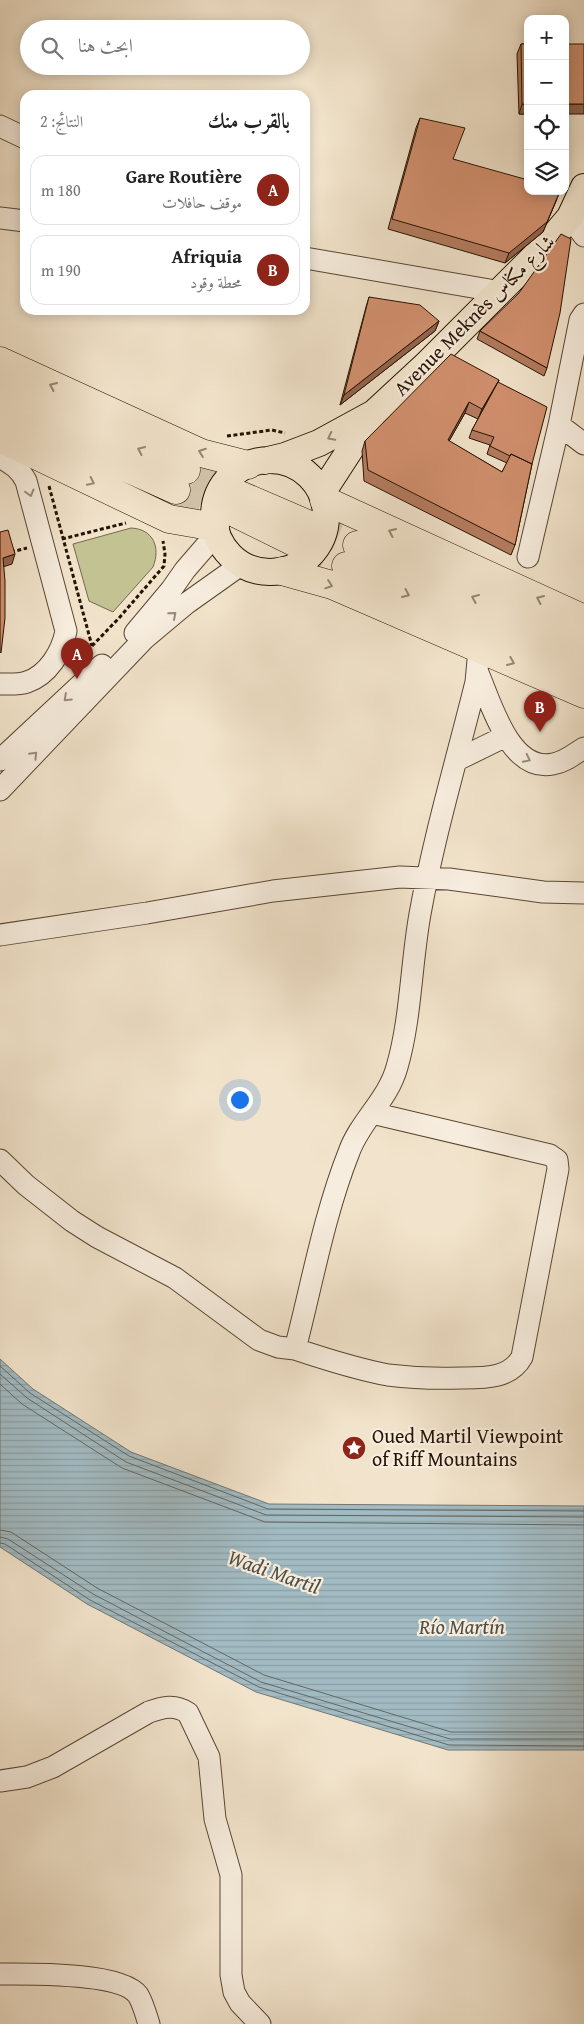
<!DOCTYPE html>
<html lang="ar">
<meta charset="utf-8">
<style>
body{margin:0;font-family:"Gentium Book Plus",Amiri,serif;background:#f2f2f2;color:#222;direction:rtl}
.controls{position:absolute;right:15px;top:15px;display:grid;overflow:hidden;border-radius:10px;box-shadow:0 2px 12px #0003}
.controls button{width:45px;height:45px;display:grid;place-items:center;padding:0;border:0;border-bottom:1px solid #e0e0e0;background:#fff;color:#222;font:25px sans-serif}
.you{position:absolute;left:239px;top:1099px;width:18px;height:18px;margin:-12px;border:4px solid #fff;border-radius:50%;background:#1a73e8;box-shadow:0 0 0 8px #1a73e833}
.badge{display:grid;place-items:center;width:32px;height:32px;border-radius:50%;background:#8f2418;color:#fff;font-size:16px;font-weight:700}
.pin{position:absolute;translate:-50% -41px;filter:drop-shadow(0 1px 2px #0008)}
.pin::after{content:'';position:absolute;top:26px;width:18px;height:15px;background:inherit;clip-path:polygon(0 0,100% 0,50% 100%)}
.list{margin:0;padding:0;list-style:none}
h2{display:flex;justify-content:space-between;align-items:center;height:65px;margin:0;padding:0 20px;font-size:21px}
h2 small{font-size:16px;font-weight:400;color:#767676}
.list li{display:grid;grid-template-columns:32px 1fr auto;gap:15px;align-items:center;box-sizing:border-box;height:70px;margin:0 10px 10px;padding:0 10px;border:1px solid #e0e0e0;border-radius:15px}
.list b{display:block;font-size:19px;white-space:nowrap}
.list p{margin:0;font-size:16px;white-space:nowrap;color:#767676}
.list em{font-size:16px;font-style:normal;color:#767676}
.icon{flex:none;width:28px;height:28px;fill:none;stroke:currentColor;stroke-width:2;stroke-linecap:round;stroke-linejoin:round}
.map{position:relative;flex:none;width:584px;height:2024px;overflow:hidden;direction:ltr}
.search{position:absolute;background:#fff;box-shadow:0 2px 12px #0003;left:20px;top:20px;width:290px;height:55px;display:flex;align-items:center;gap:12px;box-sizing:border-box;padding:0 18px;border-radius:28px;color:#767676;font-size:19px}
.panel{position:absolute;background:#fff;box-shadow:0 2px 12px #0003;left:20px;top:90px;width:290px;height:225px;border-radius:15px;direction:rtl}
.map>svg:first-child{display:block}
</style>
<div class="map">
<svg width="584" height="2024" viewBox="0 0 584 2024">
<defs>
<pattern id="water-rules" width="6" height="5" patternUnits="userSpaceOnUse" patternTransform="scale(1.25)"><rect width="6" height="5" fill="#a2bbc3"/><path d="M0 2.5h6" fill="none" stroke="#8ba0a6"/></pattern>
</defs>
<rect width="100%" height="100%" fill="#f2e4cc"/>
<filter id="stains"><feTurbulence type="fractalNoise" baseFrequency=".004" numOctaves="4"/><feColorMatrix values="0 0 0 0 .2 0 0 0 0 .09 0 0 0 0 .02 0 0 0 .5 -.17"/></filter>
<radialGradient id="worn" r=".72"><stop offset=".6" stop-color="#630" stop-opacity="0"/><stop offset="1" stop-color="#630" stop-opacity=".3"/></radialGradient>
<path fill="#c2c293" stroke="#746a4a" d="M131 528C153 529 161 547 153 567L113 612 89 601 73 544Z"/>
<path fill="url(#water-rules)" stroke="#707875" d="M0 1359 33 1389 131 1452 269 1504 584 1506V1750H448L256 1692 87 1604 0 1547Z"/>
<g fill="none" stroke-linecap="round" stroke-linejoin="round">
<path stroke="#646762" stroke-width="1" d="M0 1366 30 1393 129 1456 268 1509 584 1511
M0 1374 27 1398 126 1462 266 1515 584 1517
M0 1384 22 1404 122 1468 265 1522 584 1525
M0 1530 11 1532 97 1588 264 1675 451 1732H584
M0 1537 8 1539 93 1594 261 1682 450 1739H584
M0 1543 5 1544 90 1600 259 1687 449 1745 584 1746"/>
<path stroke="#d3c5ad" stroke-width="28" stroke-dasharray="28 14" stroke-linecap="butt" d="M186 470 240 495
M176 490 231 511
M312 526 357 545
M300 545 346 566"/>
<g stroke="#594733" stroke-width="23">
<path id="minor" d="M0 126 25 138
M570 217 584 236
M0 218 25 221
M305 258 501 292
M559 425 584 444
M0 457C12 464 20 469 26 481L66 631C62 652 48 675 27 682 18 685 9 684 0 684
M528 557 559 425 580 320 584 314
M135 633 171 590 185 570 217 533
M478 673C491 703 510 773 553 764 565 762 574 754 584 748
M0 760 102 665
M457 760 506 736
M0 790 144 639 187 603 242 564
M0 935 147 913 273 891 400 877 449 879 543 892 584 893
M372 1113 550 1155 557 1160 558 1169 522 1357C510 1379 483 1378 461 1378 436 1379 412 1378 388 1375 356 1369 325 1359 295 1349 312 1284 324 1215 349 1152 360 1121 388 1100 397 1067 411 1019 411 964 420 914 434 836 457 759 476 682L479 649
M0 1160 26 1185 72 1221 97 1237 175 1278 259 1340 278 1347 295 1349
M0 1781 27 1777 53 1767 149 1712C163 1707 175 1704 188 1713L209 1757 215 1819 231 1875V1975L234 1992 240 2003 260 2024
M0 1974C28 1974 121 1972 138 1995 143 2003 146 2015 149 2024"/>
</g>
<g stroke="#261300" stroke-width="28">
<path id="major" d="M214 516a56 56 0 1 1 112 0a56 56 0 1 1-112 0Z
M264 461 285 456 319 443 374 413 428 363 548 243 570 217 584 187
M322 493 372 416"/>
</g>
<g stroke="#261300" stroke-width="29">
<path id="highway" d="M0 361 201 453 248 465
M0 388 186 470
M0 411 176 490
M0 438 169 519 215 527
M240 495 312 526
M324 500 584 619
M231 511 300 545
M357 545 451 588 584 645
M346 566 499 635 584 669
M282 571 332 585 584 694"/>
</g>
<path stroke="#261300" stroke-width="3" stroke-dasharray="4 2.5" stroke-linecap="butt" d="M227 436 272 430 285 433
M49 486 92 646
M62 539 126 523
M11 552 27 548
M92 646 119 618 164 566 165 554 163 541"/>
<use href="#minor" stroke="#f7edde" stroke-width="21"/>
<use href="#major" stroke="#f2e4cc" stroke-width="26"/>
<use href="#highway" stroke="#f2e4cc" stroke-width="28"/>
</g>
<path fill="#b47b5f" stroke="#261300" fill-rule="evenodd" d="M521 44H528V114H519L517 54Z
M420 118 453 159 557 199 543 232 505 263 388 229 416 128Z
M369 297 439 321 435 331 340 405 366 307Z
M480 331 547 368 544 376 477 339Z
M498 382 532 464 515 545 511 555 364 481 362 451 365 441ZM465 413 478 419 472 430 469 438 490 445 487 454 507 463 502 472 449 441Z"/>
<path fill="#92644d" stroke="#261300" d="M522 104H528V114H519Z
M565 104H584V114H565Z
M560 191 543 232 505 263 509 253Z
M439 321 435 331 340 405 344 395Z
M499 380 478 419 482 409Z
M469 402 465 413 444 450 448 440Z
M15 554 12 564 0 568 3 558Z"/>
<path fill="#d18f6e" stroke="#261300" d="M521 44H528V104H522Z
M565 44H584V104H565Z
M420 118 465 128 453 159 528 180V191H560L547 222 509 253 392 219Z
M561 234 571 239 560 313 547 368 480 331 519 293Z
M369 297 420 305 439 321 344 395Z
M451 354 499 380 482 409 469 402 448 440 502 472 511 454 532 464 515 545 368 470 365 441Z
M498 382 547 407 532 464 511 454 510 456 490 446 494 437 472 430Z
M8 530 15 554 3 558 5 581V618L1 653 0 652V532Z"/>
<defs><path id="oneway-chevron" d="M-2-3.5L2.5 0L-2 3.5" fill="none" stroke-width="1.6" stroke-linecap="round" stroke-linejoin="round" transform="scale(1.25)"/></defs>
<g stroke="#968670">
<use href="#oneway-chevron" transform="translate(53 386) rotate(-156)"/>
<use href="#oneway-chevron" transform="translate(331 437) rotate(153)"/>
<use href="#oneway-chevron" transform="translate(141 450) rotate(-156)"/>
<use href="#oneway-chevron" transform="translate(202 452) rotate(-160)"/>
<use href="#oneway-chevron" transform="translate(91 482) rotate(26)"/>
<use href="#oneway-chevron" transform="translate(392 532) rotate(-156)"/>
<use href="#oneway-chevron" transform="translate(329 585) rotate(19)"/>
<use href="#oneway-chevron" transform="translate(406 594) rotate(24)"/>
<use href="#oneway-chevron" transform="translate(475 598) rotate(-157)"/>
<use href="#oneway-chevron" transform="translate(540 599) rotate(-156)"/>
<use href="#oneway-chevron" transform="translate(511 662) rotate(23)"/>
</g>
<g stroke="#998b7a">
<use href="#oneway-chevron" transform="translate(30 493) rotate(75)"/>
<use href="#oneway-chevron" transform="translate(173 615) rotate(-41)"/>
<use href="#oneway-chevron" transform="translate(67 698) rotate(137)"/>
<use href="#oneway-chevron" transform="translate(34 755) rotate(-46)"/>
<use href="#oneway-chevron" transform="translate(527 759) rotate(26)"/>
</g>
<defs>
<g id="sight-disc" transform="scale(1.25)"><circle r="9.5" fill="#8f2418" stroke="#f7edde"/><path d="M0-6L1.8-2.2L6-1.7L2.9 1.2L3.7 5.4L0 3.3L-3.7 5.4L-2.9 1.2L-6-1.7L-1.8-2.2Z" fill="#fff"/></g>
</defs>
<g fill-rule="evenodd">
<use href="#sight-disc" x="354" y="1448"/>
</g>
<g text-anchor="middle" stroke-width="4.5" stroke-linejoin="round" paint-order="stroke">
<g font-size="20" fill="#261300" stroke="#f7edde">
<text transform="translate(474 315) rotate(-45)" y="7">Avenue Meknès شارع مكناس</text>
</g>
<g font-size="20" fill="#261300" stroke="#f7edde" text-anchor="start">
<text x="372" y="1443">Oued Martil Viewpoint<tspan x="372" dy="23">of Riff Mountains</tspan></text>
</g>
<g font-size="21" font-style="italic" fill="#514e44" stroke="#f7edde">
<text transform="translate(274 1572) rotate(19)" y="7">Wadi Martil</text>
<text x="462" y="1634">Río Martín</text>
</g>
</g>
<rect width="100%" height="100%" filter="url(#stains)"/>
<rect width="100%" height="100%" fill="url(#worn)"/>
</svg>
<div class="controls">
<button>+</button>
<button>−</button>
<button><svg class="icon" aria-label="locate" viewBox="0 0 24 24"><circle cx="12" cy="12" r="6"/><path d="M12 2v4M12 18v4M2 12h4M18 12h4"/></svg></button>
<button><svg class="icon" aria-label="layers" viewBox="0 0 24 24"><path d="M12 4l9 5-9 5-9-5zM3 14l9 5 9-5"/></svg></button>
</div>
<div class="you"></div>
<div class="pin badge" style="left:77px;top:679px">A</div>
<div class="pin badge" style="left:540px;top:732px">B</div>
<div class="search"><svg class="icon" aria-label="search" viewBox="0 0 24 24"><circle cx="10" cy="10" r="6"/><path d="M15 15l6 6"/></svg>ابحث هنا</div>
<section class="panel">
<h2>بالقرب منك<small>النتائج: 2</small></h2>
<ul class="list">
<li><span class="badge">A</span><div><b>Gare Routière</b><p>موقف حافلات</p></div><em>180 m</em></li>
<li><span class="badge">B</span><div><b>Afriquia</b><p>محطة وقود</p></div><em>190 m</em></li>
</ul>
</section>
</div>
